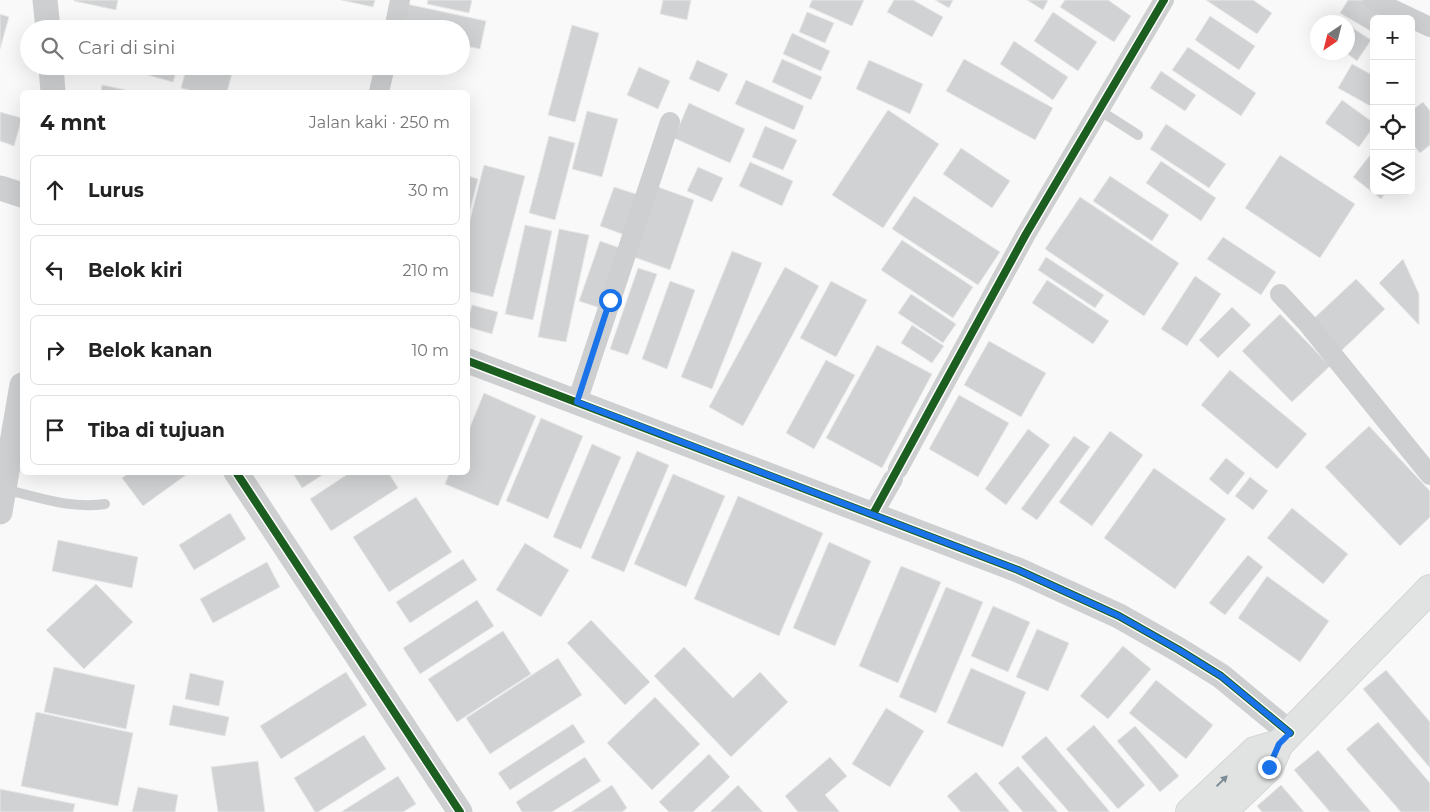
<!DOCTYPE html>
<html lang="id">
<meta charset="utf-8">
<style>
body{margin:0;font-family:Montserrat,sans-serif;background:#f6f6f6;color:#222}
.controls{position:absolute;right:15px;top:15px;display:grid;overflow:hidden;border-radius:8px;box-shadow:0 5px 20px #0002}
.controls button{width:45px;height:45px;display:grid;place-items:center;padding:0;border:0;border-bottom:1px solid #e0e0e0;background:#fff;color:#222;font:25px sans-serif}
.compass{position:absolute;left:1310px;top:15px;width:45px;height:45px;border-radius:50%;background:#fff;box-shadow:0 5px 20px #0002;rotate:215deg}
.stop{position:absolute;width:15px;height:15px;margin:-11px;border:4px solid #1a73e8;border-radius:50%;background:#fff}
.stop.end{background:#1a73e8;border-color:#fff;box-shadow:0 1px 5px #0008}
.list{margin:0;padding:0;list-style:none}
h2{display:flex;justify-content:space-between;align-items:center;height:65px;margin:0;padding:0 20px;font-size:21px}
h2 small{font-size:16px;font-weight:400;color:#767676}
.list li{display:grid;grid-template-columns:32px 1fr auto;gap:15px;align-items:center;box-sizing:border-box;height:70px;margin:0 10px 10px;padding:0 10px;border:1px solid #e0e0e0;border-radius:8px}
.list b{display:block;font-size:19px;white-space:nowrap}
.list em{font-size:16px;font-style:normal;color:#767676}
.icon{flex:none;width:28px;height:28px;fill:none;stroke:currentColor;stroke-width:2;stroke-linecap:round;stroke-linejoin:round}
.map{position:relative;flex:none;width:1430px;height:812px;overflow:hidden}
.search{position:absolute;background:#fff;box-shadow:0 5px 20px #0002;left:20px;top:20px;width:450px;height:55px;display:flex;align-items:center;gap:12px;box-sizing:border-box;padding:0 18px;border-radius:28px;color:#767676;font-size:19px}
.panel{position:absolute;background:#fff;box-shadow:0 5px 20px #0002;left:20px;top:90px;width:450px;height:385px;border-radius:8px}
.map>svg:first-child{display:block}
</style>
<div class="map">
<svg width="1430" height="812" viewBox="0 0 1430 812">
<rect width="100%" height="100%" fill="#f9f9f9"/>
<path fill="#d0d2d3" stroke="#e8e8e8" d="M74 0H118L116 10 74 1Z
M341 0H375L373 7Z
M428 0H472L469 13 427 4Z
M663 0H691L687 20 660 14Z
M812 0H864L852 26 809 7Z
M894 0H913L943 17 932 37 887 12Z
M935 0H953L949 8Z
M1027 0H1048L1043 10Z
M1065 0H1108L1131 16 1114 42 1060 7Z
M1206 0H1253L1272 13 1257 34Z
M1348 0H1364L1397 19H1374V33L1340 13Z
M402 3 486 21 480 49 461 45V29H397Z
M807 12 834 23 825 43 799 32Z
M1053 12 1097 42 1078 71 1034 41Z
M0 14 9 17 0 49Z
M1331 15 1343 22H1327Z
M1210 16 1255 46 1239 70 1195 40Z
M572 25 599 33 575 122 548 115Z
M1348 25 1371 40 1357 61 1345 52H1348Z
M792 33 830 51 821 71 783 54Z
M1014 41 1068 77 1053 100 1000 64Z
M1188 47 1256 93 1241 116 1172 70Z
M782 59 822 77 811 100 772 82Z
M964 59 1053 108 1035 140 946 91Z
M697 60 728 74 719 92 689 79Z
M869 60 923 84 910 114 856 89Z
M1352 64 1374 76V108L1338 88Z
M115 66H178L173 82Z
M187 66H234L227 92H196L181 88Z
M639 67 670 81 658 109 627 95Z
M1161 71 1196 95 1185 111 1150 88Z
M746 80 804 106 794 130 735 104Z
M102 85 126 90V92H101Z
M1342 100 1374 123V126L1359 147 1325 123Z
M1423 102 1430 111V145L1420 153 1411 142V111Z
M689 103 745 129 730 163 674 138Z
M888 110 939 144 883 228 832 195Z
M587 111 618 119 602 177 572 169Z
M0 112 22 118 14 146 0 141Z
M1166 124 1226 164 1209 188 1150 149Z
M765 126 797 140 783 170 752 157Z
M549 136 575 143 555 220 529 213Z
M961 148 1010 181 992 208 943 174Z
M1374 150V191H1387L1381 199 1353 177Z
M1280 155 1355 204 1320 258 1245 208Z
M1161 161 1216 198 1201 221 1146 183Z
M750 162 793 181 782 206 739 186Z
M484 165 525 176 493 297 468 291V227Z
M698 167 723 178 712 202 687 191Z
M468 176 478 179 468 219Z
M1110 176 1169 215 1152 241 1093 201Z
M614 187 639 195 625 235 600 226Z
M658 187 694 200 670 270 634 257Z
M914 196 1000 252 978 285 892 229Z
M1080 197 1179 263 1144 316 1045 249Z
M525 225 552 231 533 320 505 314Z
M559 229 589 235 566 342 538 337Z
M1223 237 1276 272 1261 295 1207 259Z
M902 240 973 287 953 318 881 270Z
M600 241 623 249 603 309 579 301Z
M732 251 762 263 712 389 681 377Z
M1046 257 1104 295 1095 308 1038 270Z
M1403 259 1419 294V325L1379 283Z
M785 267 819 286 743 426 709 407Z
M638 268 657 274 628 355 610 349Z
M1195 276 1221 294 1187 346 1161 329Z
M1356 279 1385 309 1340 352 1311 321Z
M1047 280 1109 321 1093 344 1032 303Z
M670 281 695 290 667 369 642 359Z
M831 281 867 300 836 357 800 338Z
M911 294 956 324 943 343 898 313Z
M472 305 498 312 492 334 468 327V320Z
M1232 307 1251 325 1218 358 1199 340Z
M1280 314 1330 366 1292 402 1242 351Z
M912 325 944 346 932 363 901 343Z
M989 341 1046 373 1021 417 964 385Z
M877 345 932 374 882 468 826 438Z
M826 360 855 375 814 449 786 433Z
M1230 370 1307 434 1277 469 1201 405Z
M484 393 536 416 498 506 445 484 450 472H468V432Z
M959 395 1009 423 978 477 929 449Z
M541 418 583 436 548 519 506 501Z
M1369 426 1430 491V517L1400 546 1325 467Z
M1028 429 1050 445 1006 505 985 489Z
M1110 431 1143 455 1092 526 1059 502Z
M1074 436 1090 447 1037 520 1021 509Z
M592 444 621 457 581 549 553 537Z
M637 451 669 465 624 572 591 558Z
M1226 458 1245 473 1228 495 1209 479Z
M1154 468 1226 519 1175 589 1104 538Z
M130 472H190L143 506 122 478Z
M292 472H327L302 488Z
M351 472H388L398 488 331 531 310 499Z
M673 474 725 496 686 587 634 564Z
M1250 477 1268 491 1253 510 1235 496Z
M738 496 823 533 779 636 694 599Z
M416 497 452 552 389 592 353 537Z
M1292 508 1348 554 1323 584 1267 538Z
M230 513 246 539 194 570 179 545Z
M58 540 138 557 132 588 52 571Z
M829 542 871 561 835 646 793 628Z
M525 543 569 570 541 617 496 590Z
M1248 555 1263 567 1225 615 1209 603Z
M463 559 477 580 410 623 396 602Z
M267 562 280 587 213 623 200 599Z
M901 566 941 582 898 683 859 666Z
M1267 576 1329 621 1300 662 1238 618Z
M96 584 133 622 84 669 46 630Z
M946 587 983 602 936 713 899 697Z
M477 600 494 626 420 674 403 648Z
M993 606 1030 622 1008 672 971 656Z
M591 620 650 682 625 705 567 643Z
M1037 629 1069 643 1048 691 1016 677Z
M503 631 531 674 457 722 428 679Z
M1123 646 1151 669 1108 719 1080 696Z
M684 647 733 698 760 672 788 702 731 757 654 676Z
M558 658 582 695 490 754 466 718Z
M54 667 135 685 126 729 44 712Z
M971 668 1026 692 1003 747 947 723Z
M1386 670 1430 722V768L1363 689Z
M346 672 367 705 281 759 260 726Z
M190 673 224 681 219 706 185 699Z
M1156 680 1213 725 1186 759 1129 713Z
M655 697 700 744 652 790 607 743Z
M173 705 229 717 225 736 169 725Z
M886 708 924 731 890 787 852 764Z
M36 712 133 733 118 806 21 786Z
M1378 722 1430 783V812H1401L1346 749Z
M573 724 585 742 510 790 498 773Z
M1094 725 1145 785 1118 809 1066 749Z
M1135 726 1179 776 1160 792 1117 741Z
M364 735 386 769 318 812H315L294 778Z
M1046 736 1110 812H1069L1021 757Z
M1318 750 1371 812H1330L1294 770Z
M709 754 730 777 693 812H669L659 802Z
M585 757 601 781 552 812H522L516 802Z
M830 757 847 776 825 795 840 812H798L785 796Z
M258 761 265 812H218L211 767Z
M1018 766 1058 812H1023L998 783Z
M976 772 1010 812H961L947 796Z
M398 776 416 804 403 812H341Z
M612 785 627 808 622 812H571Z
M738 785 763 812H710Z
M1281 785 1304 812H1262L1257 806Z
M138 787 178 795 175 812H132Z
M0 789 75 804 73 812H0Z"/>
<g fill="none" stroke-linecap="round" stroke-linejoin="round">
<g stroke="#d5d6d7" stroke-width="30">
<path id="primary" d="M1190 812 1255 751 1279 744
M1222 812 1269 767 1279 744 1430 589"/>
</g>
<path stroke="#cecfd0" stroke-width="10" d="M1099 110 1138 135
M4 489C37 497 70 509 105 504"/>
<path stroke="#cecfd0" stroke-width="20" d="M1373 0 1430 27
M394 29 400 0
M379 92 385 66
M1280 294 1307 323 1430 475
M577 402 670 122
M898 469 1026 234 1164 0
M873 514 893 479"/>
<path stroke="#cecfd0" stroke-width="25" d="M45 0 48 29
M51 66 53 92
M0 188 22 195
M468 361 1018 570 1119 616 1179 650 1221 676 1290 733
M236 472 460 812
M0 512 22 385"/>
<use href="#primary" stroke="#e1e2e2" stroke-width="28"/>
<g stroke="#fff" stroke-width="11">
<path id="cycleway" d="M468 361 1018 570 1119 616 1179 650 1221 676 1290 733
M236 472 460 812
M873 514 1026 234 1164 0"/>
</g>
<use href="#cycleway" stroke="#1b5e20" stroke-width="8"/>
</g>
<defs><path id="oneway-solid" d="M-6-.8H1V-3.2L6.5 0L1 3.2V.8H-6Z" transform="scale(1.25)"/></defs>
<use fill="#7e8c96" href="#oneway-solid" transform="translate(1222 781) rotate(-44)"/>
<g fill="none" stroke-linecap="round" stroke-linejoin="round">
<path stroke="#1a73e8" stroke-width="6" d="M610 300 577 402 1018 570 1119 616 1179 650 1221 676 1290 733 1279 744 1269 767"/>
</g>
</svg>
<div class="controls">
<button>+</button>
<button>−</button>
<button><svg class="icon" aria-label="locate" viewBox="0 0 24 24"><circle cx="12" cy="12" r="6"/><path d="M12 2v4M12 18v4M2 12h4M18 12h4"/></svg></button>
<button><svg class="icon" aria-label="layers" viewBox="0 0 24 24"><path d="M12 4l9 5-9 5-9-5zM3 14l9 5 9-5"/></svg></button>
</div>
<svg class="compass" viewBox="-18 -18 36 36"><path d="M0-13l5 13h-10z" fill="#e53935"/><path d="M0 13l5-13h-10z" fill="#767676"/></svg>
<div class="stop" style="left:610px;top:300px"></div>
<div class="stop end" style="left:1269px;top:767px"></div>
<div class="search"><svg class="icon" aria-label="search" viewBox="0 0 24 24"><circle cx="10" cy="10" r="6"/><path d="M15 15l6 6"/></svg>Cari di sini</div>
<section class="panel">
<h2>4 mnt<small>Jalan kaki · 250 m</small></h2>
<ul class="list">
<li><svg class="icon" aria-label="ahead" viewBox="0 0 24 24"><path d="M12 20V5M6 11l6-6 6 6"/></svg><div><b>Lurus</b></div><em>30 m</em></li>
<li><svg class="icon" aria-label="left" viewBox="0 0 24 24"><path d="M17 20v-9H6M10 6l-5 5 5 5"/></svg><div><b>Belok kiri</b></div><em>210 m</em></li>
<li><svg class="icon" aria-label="right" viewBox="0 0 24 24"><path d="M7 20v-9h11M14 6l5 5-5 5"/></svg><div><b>Belok kanan</b></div><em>10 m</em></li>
<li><svg class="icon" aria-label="arrive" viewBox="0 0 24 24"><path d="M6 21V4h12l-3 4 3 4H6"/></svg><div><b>Tiba di tujuan</b></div></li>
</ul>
</section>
</div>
